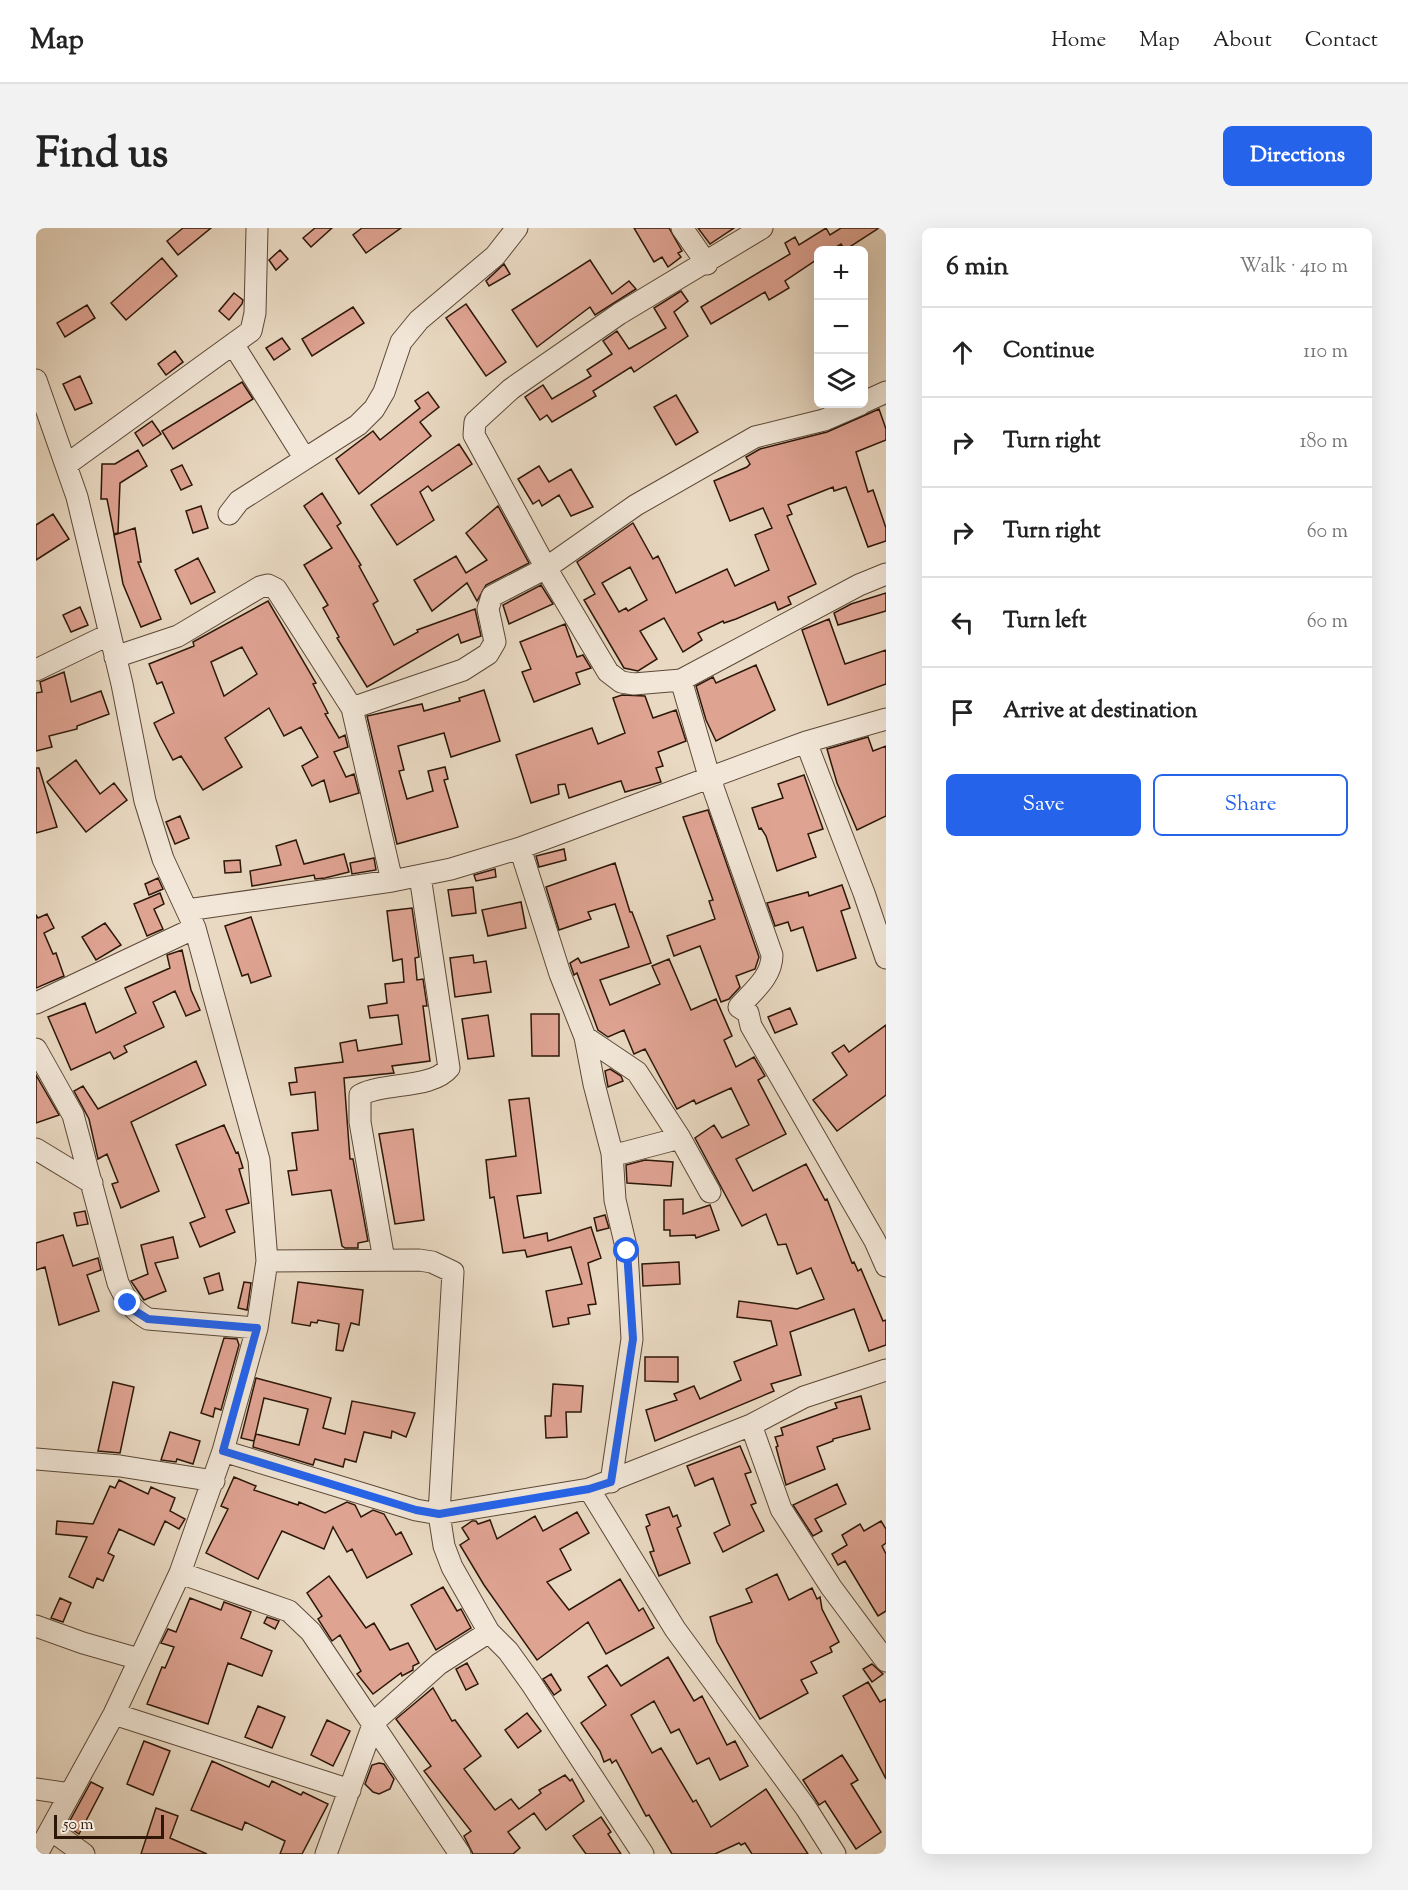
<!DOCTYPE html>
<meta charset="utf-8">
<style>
body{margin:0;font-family:"Sorts Mill Goudy",serif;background:#f2f2f2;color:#222}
.controls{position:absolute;right:18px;top:18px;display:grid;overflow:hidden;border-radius:9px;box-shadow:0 6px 24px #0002}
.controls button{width:54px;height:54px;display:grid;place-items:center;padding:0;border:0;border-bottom:2px solid #e0e0e0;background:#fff;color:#222;font:30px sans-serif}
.scale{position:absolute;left:18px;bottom:15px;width:110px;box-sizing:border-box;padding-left:6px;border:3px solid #2d1709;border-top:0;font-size:16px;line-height:21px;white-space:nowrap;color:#2d1709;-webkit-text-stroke:4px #f1e6d7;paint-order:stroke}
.stop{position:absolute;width:18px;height:18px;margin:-14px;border:4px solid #2563eb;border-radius:50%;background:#fff}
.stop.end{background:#2563eb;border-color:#fff;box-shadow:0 2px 6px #0008}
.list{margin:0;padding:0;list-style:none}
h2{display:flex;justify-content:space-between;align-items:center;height:78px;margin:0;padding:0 24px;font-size:26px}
h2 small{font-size:20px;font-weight:400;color:#767676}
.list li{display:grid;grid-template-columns:39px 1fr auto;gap:18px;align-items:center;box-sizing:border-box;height:90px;padding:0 24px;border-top:2px solid #e0e0e0}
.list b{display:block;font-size:22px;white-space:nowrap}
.list em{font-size:20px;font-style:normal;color:#767676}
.actions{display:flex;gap:12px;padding:18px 24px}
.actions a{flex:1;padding:14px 0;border:2px solid #2563eb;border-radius:9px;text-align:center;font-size:21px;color:#2563eb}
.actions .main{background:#2563eb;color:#fff}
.icon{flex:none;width:33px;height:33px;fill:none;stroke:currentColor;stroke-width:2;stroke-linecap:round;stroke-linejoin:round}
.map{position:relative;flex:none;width:850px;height:1626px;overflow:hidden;border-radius:9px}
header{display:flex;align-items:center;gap:36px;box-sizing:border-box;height:84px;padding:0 30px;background:#fff;border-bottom:2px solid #e0e0e0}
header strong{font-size:28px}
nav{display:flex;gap:33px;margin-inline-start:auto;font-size:21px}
.intro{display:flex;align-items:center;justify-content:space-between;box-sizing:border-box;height:144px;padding:0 36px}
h1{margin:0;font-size:42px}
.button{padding:15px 27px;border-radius:9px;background:#2563eb;color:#fff;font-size:21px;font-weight:700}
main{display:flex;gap:36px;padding:0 36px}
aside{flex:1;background:#fff;border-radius:9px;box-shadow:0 6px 24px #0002}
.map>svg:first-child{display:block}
</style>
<header>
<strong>Map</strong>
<nav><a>Home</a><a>Map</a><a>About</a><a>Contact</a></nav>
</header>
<div class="intro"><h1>Find us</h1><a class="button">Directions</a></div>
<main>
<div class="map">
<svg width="850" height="1626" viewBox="0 0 850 1626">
<rect width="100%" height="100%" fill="#e9d9c2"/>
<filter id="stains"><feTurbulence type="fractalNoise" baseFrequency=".00333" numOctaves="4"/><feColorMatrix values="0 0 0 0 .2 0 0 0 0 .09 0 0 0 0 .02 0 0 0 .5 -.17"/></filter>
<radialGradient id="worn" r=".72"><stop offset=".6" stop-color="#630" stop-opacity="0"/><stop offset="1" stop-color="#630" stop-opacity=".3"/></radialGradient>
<path fill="#dfa392" stroke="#2d1709" stroke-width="1.5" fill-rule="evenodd" d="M147 0H175L142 27 131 13Z
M279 0H296L275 19 267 10Z
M326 0H365L330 25 317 7Z
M598 0H633L646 23 642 25 645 29 632 39 626 29 618 34Z
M662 0H698L674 16Z
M790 0 794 7 805 0H843L809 22 805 16 795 22H783V30L749 53 753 60 733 72 729 64 675 96 665 79 754 26 749 15 759 9 763 17Z
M244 22 252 31 240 42 233 32Z
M126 30 141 48 90 92 75 75Z
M554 32 576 66 593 53 600 61 559 87 554 79 501 119 476 82Z
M468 36 474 46 453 58 450 53Z
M645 63 652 73 638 84 652 108 598 144 595 139 557 163 560 168 516 194 511 187 504 192 489 169 507 157 516 171 555 148 551 142 576 126 567 113 581 103 593 121 630 100 618 80Z
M198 65 207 72 206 76 193 92 183 83Z
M430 76 470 134 450 148 410 90Z
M51 77 59 90 29 109 21 95Z
M317 79 328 95 276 128 266 111Z
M246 110 254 121 238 132 230 120Z
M139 123 147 134 130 147 122 136Z
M44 148 56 175 39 182 27 156Z
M206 154 217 171 137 221 126 203Z
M392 164 403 179 384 194 395 208 323 266 300 231 337 203 344 212 384 180 379 173Z
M640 167 662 204 640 217 618 179Z
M843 181 850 201V212L820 224 832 264 837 262 850 300V313L832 319 810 259 798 263 797 259 752 277 756 286 751 288 780 356 752 369 755 376 742 382 739 374 700 391 688 395 687 393 662 405 666 412 647 424 628 390 604 403 621 431 602 443 588 440 548 372 559 366 541 334 597 295 617 331 622 328 640 365 691 341 699 358 733 342 719 307 736 300 727 280 694 293 678 253 711 239 714 236 710 229 724 221 791 204ZM594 339 611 372 592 383 590 380 583 384 566 355Z
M116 193 125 206 107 218 99 205Z
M423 216 436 236 396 263 392 258 384 264 398 292 361 317 335 277Z
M102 222 111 238 84 255 82 305 78 306 71 271H65L66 236H79Z
M146 237 156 257 145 262 135 242Z
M503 238 513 254 535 241 557 279 535 288 523 267 506 278 503 272 497 276 482 251Z
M286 265 305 295 301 298 325 337 323 338 342 373 337 376 358 417 382 404 381 402 439 381 445 408 425 415 422 406 331 459 301 410 303 409 287 380 292 377 268 337 296 320 268 278Z
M165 278 172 300 157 305 150 283Z
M462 278 493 335 450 357 441 373 431 355 396 383 378 352 420 328 430 345 451 332 430 305Z
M17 286 33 311 0 332V297Z
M99 300 105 334H102L125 391 105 399 87 356 78 307Z
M162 330 179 364 155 376 139 342Z
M505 357 517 376 473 396 467 377Z
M850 365V383L802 397 798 385 815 376Z
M232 373 280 455 277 456 292 485 289 486 303 510 309 507 312 519 298 524 310 549 318 546 323 565 294 574 288 552 276 558 266 538 282 529 265 499 248 508 233 480 189 510 206 539 167 562 145 528 137 532 124 508 118 495 138 485 126 454 121 456 113 436 158 418 157 414ZM206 419 221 446 188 468 175 434Z
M44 379 52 397 35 404 27 387Z
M793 391 809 436 850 422V456L792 477 766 402Z
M529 396 541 429 547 427 555 440 540 445 544 456 498 474 486 444 495 441 484 414Z
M720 437 739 482 680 513 670 492 660 458 677 449 680 455Z
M28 444 35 474 65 463 73 486 41 498V501L13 508 16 519 0 523V465L6 464 4 454Z
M448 462 464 513 415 529 408 505 362 518 368 542 363 543 371 571 397 563 392 543 409 539 412 551 408 552 422 599 361 616 331 488 386 476 388 483 424 473 423 470Z
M586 467 609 468 617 490 640 482 650 513 622 524 627 538 620 540 625 554 589 564 585 553 581 554 533 570 529 556 522 557 523 566 495 575 480 527 556 500 562 516 589 505 577 470Z
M832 509 837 523 850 518V588L821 602 801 555 791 521Z
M40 532 64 566 78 555 91 572 50 604 11 554Z
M0 540H3L21 599 0 605Z
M768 547 787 601 772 606 780 629 741 643 730 608 725 600 723 601 716 580 747 570 742 556Z
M672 582 723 729 719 741 700 748 704 759 693 771 685 774 664 718 638 728 631 708 679 691 673 673 677 672 647 589Z
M144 588 153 610 139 616 130 594Z
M260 612 268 636 308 626 313 644 289 650 279 651 278 647 216 658 214 643 245 637 240 618Z
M528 621 530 632 503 639 500 628Z
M338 630 340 642 316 646 314 635Z
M204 632 205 644 189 645 188 633Z
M579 635 594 684H596L615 735 564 752 574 777 624 756 616 738 633 731 655 782 680 771 696 808 688 812 700 839 718 829 729 848 722 852 750 906 700 931 717 963 770 936 789 972 791 971 816 1035 818 1034 822 1043 825 1041 847 1093 850 1092V1117L833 1123 818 1081 754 1104 765 1147 735 1156 738 1163 619 1213 610 1182 641 1172 638 1166 658 1158 664 1171 705 1152 698 1134 741 1117 735 1093 701 1089 703 1073 761 1081 788 1071 775 1040 761 1046 750 1016 742 1017 730 986 706 998 659 910 678 897 686 910 713 897 695 860 660 876 658 872 641 881 609 821 598 826 588 802 572 809 562 802 541 745 538 747 534 735 542 730 545 735 593 719 579 676 552 684 555 691 523 702 510 659Z
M459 641 460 649 440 653 438 647Z
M122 650 127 661 113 667 109 656Z
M806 657 814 680 805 683 820 730 781 743 767 699 755 703 752 694 739 698 731 675 772 664 773 668Z
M437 659 440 685 416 688 412 662Z
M124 665 128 676 118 681 127 701 111 708 98 676Z
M485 674 490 700 452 708 446 682Z
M376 680 383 729 379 730 381 752 387 751 391 778H387L394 833 356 838 358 845 308 850 314 931H317L332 1013 322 1015V1020H309L306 1018 295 962 256 967 252 943 261 942 256 905 282 902 279 864 255 867 253 855 261 854 259 840 307 834 304 815 320 812 322 823 366 816 362 787 334 790 332 778 351 775 349 756 368 754 366 731 357 733 351 683Z
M11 686 18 700 8 705 17 726 20 725 28 748 0 760V687L2 690Z
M215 689 235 748 215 755 212 746 206 748 189 698Z
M69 695 85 717 60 732 46 709Z
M146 722 155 762 164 782 150 788 139 763 117 774 128 799 88 818 91 824 78 831 74 824 35 842 12 789 49 775 60 805 100 785 89 760 134 740 131 727Z
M437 727 438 735 450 733 455 764 419 769 414 730Z
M754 780 761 796 739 805 732 789Z
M495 786H523V828H496Z
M452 787 458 828 432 831 426 791Z
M850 797V867L801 903 777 872 811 847 796 825 808 817 813 824Z
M160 833 170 857 95 894 123 963 85 980 76 956 82 954 71 926 62 931 53 891 38 863 47 858 62 881Z
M574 841 585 848 587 853 572 859 569 843Z
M0 847 23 887 0 895Z
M493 870 505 965 481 968 488 1010 511 1005 512 1013 555 999 565 1030 552 1035 560 1076 552 1077 554 1086 532 1090 533 1096 517 1099 510 1063 546 1056 535 1019 491 1029 489 1022 467 1025 458 969 454 970 450 932 480 928 473 872Z
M188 897 200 925 202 924 207 940 203 941 213 975 190 982 199 1004 164 1019 154 995 169 989 140 917Z
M377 901 388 992 359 996 343 906Z
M609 932 637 934 635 958 591 955 590 937Z
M647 971V986L674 977 683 1002 660 1010 659 1007 634 1008V1002H628V972Z
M49 983 52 996 41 998 38 985Z
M569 987 573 1000 561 1003 558 990Z
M27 1007 37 1038 62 1030 65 1042 51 1047 63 1083 23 1097 9 1039 0 1042V1015Z
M137 1009 142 1030 119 1035 130 1063 108 1072 95 1053 112 1046 105 1017Z
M643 1034 644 1056 607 1058 606 1036Z
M183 1045 187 1062 173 1066 168 1050Z
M208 1054 215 1055 211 1082 202 1080Z
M262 1054 327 1062 323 1097 315 1095 307 1123 300 1122 303 1096 282 1092 281 1095 275 1094 274 1098 256 1095Z
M188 1110 201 1111 203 1117 185 1182 179 1180 177 1189 165 1185Z
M609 1129H642V1154L609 1153Z
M220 1150 295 1170 287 1200 309 1206 316 1173 379 1185 370 1209 356 1203 355 1210 328 1204 320 1234 309 1231 307 1239 279 1231 277 1237 217 1219 218 1213 205 1210ZM228 1170 272 1181 263 1217 220 1206 218 1213Z
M77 1154 98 1159 84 1225 62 1223Z
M517 1156 547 1158 545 1184H530L531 1209 510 1210 509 1188H515Z
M825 1168 834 1201 797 1211V1213L781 1219 789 1241 750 1257 740 1219 742 1218 739 1209 747 1207 745 1200 801 1180 799 1175Z
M134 1204 164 1213 157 1236 141 1231 140 1234 125 1232Z
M704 1218 715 1244 709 1246 720 1275 715 1277 728 1303 687 1324 678 1305 694 1297 677 1250 659 1258 651 1238Z
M198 1249 220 1258 218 1262 262 1277 263 1274 289 1285 311 1274 319 1277 325 1289 337 1282 348 1286 360 1307 365 1304 376 1326 331 1350 316 1321 311 1324 297 1299 288 1321 246 1303 222 1351 170 1325 192 1281 185 1278Z
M83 1252 112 1266 115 1259 139 1270 134 1283 149 1291 143 1301 129 1293 118 1317 83 1301 72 1325 78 1328 67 1353 61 1350 57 1360 33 1349 51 1309 20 1306 21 1293 57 1296 74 1258 79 1260Z
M801 1256 810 1276 779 1291 786 1303 777 1308 757 1277Z
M633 1279 637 1289 641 1287 645 1298 641 1300 654 1335 623 1348 614 1324 618 1323 610 1299 614 1297 610 1287Z
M541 1284 553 1305 524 1321 535 1342 511 1354 533 1382 584 1351 603 1383 607 1380 618 1400 570 1426 552 1394 501 1432 448 1357 424 1317 433 1311 426 1300 436 1293H440L442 1296 454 1292 461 1311 499 1288 507 1303Z
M845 1293 850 1301V1315L846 1318 850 1326V1383L842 1388 809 1333 802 1337 796 1326 811 1317 806 1307 824 1296 828 1303Z
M741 1346 753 1372 776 1360 781 1371 784 1369 786 1381 803 1414 794 1419 796 1424 775 1434 781 1445 765 1452 772 1465 724 1491 681 1414 674 1389 716 1374 710 1361Z
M293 1348 330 1400 338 1395 354 1422 372 1415 383 1435 377 1438V1442L366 1448 365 1445 337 1466 321 1446 325 1443 304 1407 296 1413 282 1391 286 1388 271 1365Z
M407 1359 421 1383 425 1381 435 1400 400 1422 375 1377Z
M24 1370 35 1375 27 1394 15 1390Z
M154 1370 185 1382 188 1374 215 1384 205 1410 236 1423 226 1448 192 1435 172 1496 111 1476 126 1439 129 1440 138 1419 125 1415 132 1401 140 1404Z
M231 1389 243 1393 239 1401 228 1395Z
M632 1429 658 1473 666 1468 691 1517 699 1513 712 1538 684 1552 673 1530 661 1536 643 1501 635 1505 618 1473 595 1487 616 1525 625 1520 657 1574 660 1572 675 1599 730 1561 772 1626H716L709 1615 705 1617 703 1615 679 1626H636L613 1587 610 1588 580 1532 576 1535 574 1531 568 1534 564 1523 545 1495 570 1477 552 1449 571 1437 585 1458Z
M431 1435 442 1456 430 1462 420 1441Z
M836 1436 847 1446 836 1454 827 1441Z
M515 1446 525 1462 518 1467 507 1451Z
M832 1454 844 1474 850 1471V1551L807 1468Z
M397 1460 416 1493 419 1492 445 1528 428 1541 459 1582 475 1571 483 1581 505 1565 503 1562 529 1547 534 1553 536 1551 548 1573 510 1602 498 1585 472 1604 484 1620 477 1626H437L428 1608 435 1603 388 1543 395 1538 360 1491Z
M222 1478 249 1489 236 1520 209 1509Z
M491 1485 505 1503 482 1520 469 1502Z
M291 1492 314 1503 297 1538 275 1527Z
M108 1513 134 1523 117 1567 91 1556Z
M806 1527 822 1552 815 1556 845 1604 820 1621 789 1573 783 1577 767 1552Z
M176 1533 233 1559 236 1553 265 1567 267 1564 292 1576 266 1626H244L249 1613 209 1594 206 1602 155 1582Z
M343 1535 348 1536 358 1551 354 1561 343 1566 337 1564 329 1556 336 1537Z
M55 1554 67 1560 43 1606 31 1598Z
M120 1580 142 1588 134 1610 171 1626H105Z
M565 1589 575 1604 572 1606 585 1626H550L537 1608Z"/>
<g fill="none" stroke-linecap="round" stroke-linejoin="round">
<g stroke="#5c4837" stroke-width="23">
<path id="minor" d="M646 0 671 36
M726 0 583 86 475 161 439 194 438 207 510 340 572 444 585 454 598 456 645 452 823 357 850 346
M197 116 269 231
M0 152 41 269 86 456 109 573 127 631 159 700 223 932 231 1033 221 1100 187 1223 144 1345 78 1486 1 1626
M828 174 850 164
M30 237 215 103 219 85 221 0
M193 286 203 273 322 197 338 181 348 164 365 114 383 92 459 28 481 0
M79 429 142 408 224 359 232 357 240 361 316 480 356 653
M0 442 74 406
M645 452 673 548 736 727C736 749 717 763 703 779L712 785 715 798 839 1013 850 1038
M316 480 427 442 452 426 459 414 452 381 456 368 510 340 600 277 719 209 788 192 825 176
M770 514 828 665 850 730
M484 620 524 746 549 809 558 856 576 925 579 972 591 1023 596 1111 575 1254
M151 682 356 653 415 641 484 620 770 514 850 491
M0 775 159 700
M549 809 601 844 644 910 674 964
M0 821 37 887 82 1055C90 1072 96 1082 112 1091L221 1100
M0 921 56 955
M576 925H587L644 910
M348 1032 324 894V867C348 854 396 861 413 840L384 648
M231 1033 383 1032 396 1034 417 1044 403 1286 408 1318 416 1339 453 1404 472 1423 495 1455 607 1626
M715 1197 745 1281 795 1359 850 1433
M187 1223 380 1282 403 1286 553 1261 715 1197 768 1169 850 1142
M0 1231 84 1238 178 1253
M553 1261 639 1401 770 1580 799 1626
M144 1345 253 1383 275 1404 424 1626
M0 1398 47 1415 103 1431
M78 1486 314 1562
M0 1561 34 1566
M15 1602 48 1626
M290 1626 338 1494 403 1436 453 1404"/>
</g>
<use href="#minor" stroke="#f1e6d7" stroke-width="21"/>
</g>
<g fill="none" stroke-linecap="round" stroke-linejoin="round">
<path stroke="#2563eb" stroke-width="8" d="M92 1075 99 1083 112 1091 221 1100 187 1223 380 1282 403 1286 553 1261 575 1254 597 1111 591 1023"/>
</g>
<rect width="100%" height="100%" filter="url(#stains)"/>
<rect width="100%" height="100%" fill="url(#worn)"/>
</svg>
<div class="controls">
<button>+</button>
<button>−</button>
<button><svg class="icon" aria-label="layers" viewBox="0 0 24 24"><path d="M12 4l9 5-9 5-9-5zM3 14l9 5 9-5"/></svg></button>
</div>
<div class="scale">50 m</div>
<div class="stop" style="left:591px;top:1023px"></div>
<div class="stop end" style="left:92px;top:1075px"></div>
</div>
<aside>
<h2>6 min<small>Walk · 410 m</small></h2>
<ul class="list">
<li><svg class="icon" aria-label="ahead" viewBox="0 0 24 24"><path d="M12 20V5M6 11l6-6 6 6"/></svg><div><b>Continue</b></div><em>110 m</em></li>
<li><svg class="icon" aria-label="right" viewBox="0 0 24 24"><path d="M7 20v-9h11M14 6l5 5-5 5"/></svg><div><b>Turn right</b></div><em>180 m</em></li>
<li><svg class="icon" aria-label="right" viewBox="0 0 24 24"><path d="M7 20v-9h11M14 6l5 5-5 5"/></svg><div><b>Turn right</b></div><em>60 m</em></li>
<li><svg class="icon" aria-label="left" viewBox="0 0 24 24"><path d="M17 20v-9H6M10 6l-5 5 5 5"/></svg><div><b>Turn left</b></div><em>60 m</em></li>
<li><svg class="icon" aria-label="arrive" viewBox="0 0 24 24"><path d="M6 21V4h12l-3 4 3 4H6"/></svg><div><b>Arrive at destination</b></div></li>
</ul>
<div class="actions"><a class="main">Save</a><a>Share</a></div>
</aside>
</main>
